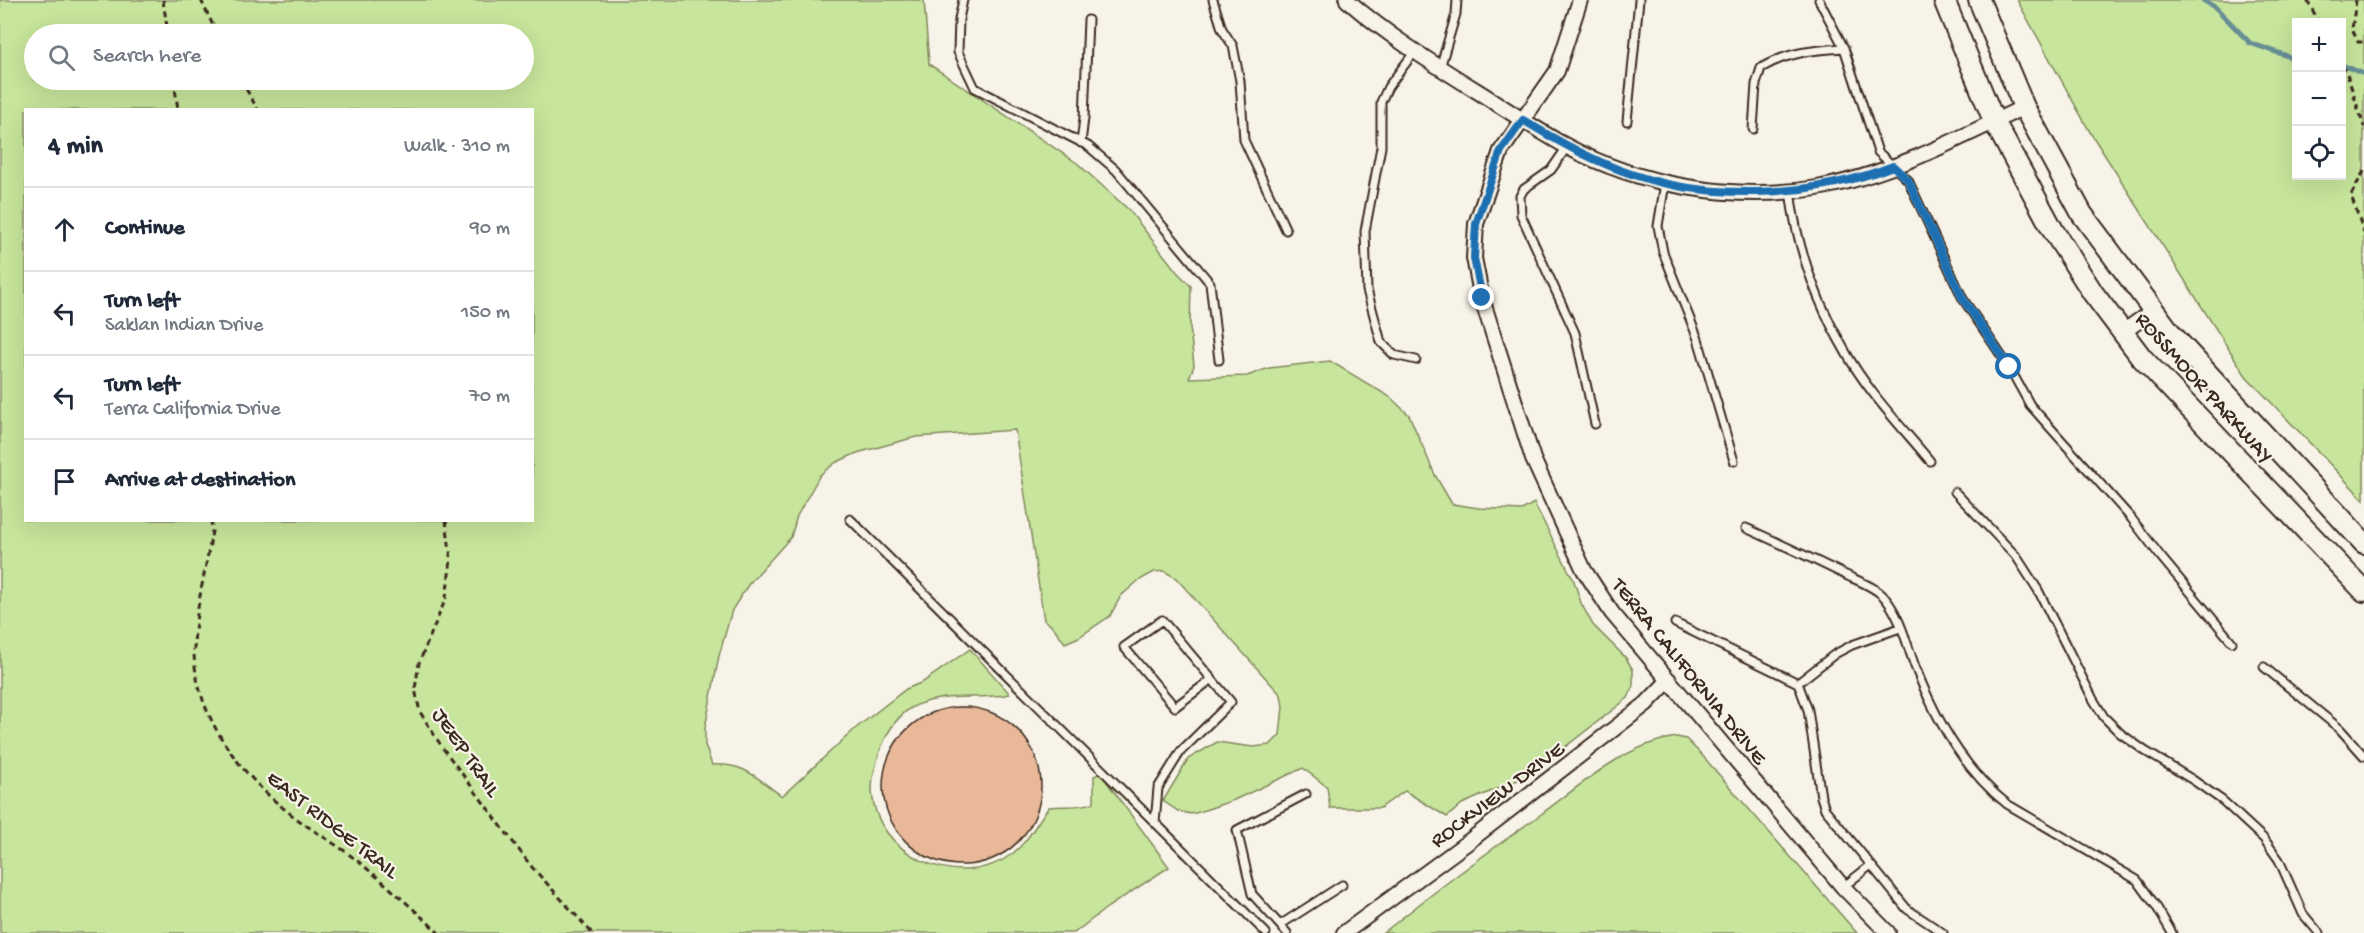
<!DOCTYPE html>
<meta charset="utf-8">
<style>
body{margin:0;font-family:"Gochi Hand",sans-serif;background:#f2f2f3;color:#1f2937}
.controls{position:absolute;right:18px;top:18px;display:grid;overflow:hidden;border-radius:0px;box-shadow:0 6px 24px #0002}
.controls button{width:54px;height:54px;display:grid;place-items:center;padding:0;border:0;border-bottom:2px solid #e0e1e3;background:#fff;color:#1f2937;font:30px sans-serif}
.stop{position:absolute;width:18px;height:18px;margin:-14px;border:4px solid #1f6fb2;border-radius:50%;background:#fff}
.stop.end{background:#1f6fb2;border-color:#fff;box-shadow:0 2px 6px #0008}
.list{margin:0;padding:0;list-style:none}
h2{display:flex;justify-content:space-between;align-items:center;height:78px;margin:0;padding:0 24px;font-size:26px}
h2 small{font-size:20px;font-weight:400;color:#747a83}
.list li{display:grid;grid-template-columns:39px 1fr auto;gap:18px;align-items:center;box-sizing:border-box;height:84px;padding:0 24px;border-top:2px solid #e0e1e3}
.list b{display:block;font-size:22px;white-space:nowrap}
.list p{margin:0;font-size:20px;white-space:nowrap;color:#747a83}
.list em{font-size:20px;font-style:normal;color:#747a83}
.icon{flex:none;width:33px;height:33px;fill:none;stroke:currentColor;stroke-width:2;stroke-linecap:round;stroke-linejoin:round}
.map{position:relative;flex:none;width:2364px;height:933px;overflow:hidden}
.search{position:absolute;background:#fff;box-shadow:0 6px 24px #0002;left:24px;top:24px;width:510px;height:66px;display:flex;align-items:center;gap:15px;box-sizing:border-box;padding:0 21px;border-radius:33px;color:#747a83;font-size:22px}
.panel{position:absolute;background:#fff;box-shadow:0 6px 24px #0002;left:24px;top:108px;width:510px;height:414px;border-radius:0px}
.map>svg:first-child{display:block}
</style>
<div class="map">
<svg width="2364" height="933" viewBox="0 0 2364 933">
<rect width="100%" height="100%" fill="#f7f3e8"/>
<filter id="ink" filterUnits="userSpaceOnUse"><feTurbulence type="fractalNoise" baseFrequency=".0167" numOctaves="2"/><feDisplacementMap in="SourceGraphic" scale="12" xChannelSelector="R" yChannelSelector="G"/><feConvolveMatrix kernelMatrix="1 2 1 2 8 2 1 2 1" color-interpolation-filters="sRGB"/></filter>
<g filter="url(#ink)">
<path fill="#c7e59c" stroke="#81885d" stroke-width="1.5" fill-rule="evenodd" d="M0 0H924L929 64 1077 163 1129 210 1177 272 1191 286 1190 327 1194 366 1189 378 1247 376 1269 368 1330 361 1390 397 1409 415 1435 475 1452 504 1479 508 1522 510 1534 503 1574 581 1581 603 1593 625 1626 658 1633 670V686L1628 698 1529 775 1462 804 1447 817 1405 791 1380 808H1330L1327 787 1303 768 1234 800 1199 812 1191 814 1178 811 1163 801 1188 759 1217 742 1253 747 1270 745 1280 735 1283 706 1281 695 1176 578 1164 571 1154 572 1138 581 1121 596 1110 616 1079 637 1065 643 1054 628 1044 620 1015 430 916 437 857 453 835 463 820 475 797 516 791 537 748 585 732 610 719 656 705 728V745L712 765C746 763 756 778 782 796L856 728 906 689 923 682 970 649 1010 694C977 701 941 691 911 708 896 717 887 733 881 748 877 761 872 774 872 788 873 856 960 893 1012 854 1029 841 1036 823 1049 807 1061 805 1085 808 1094 802V776L1099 774 1104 778 1169 867 1108 907 1074 933H0ZM524 34V80H34V34ZM26 110H532V520H26Z
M2017 0H2364V500L2246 376 2090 132ZM2296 22H2342V176H2296Z
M1677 737 1686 739 1701 754 1857 933H1383C1434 892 1486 853 1540 815 1581 785 1625 744 1677 737Z"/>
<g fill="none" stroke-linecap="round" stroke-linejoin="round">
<path stroke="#678e95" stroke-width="5" d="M2203 0 2216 8 2250 43 2296 59
M2342 65 2364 74"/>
</g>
<path fill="#e8b899" stroke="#3b2a1e" stroke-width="1.5" d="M883 786a79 79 0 1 1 158 0a79 79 0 1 1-158 0Z"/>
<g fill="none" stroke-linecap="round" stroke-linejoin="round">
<g stroke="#3b2a1e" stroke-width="11">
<path id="lane" d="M963 0 959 19 958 52 975 88 1088 146 1116 170 1210 283 1219 360
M1213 0 1222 29 1233 46 1240 81 1244 140 1286 230
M1819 0 1844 48 1878 152 1908 180 1963 299 2009 367 2030 405 2131 518 2161 557 2232 642
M1415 51 1388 87 1381 102V147L1365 231 1367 290 1381 342 1394 355 1416 360
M1440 68 1456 14 1457 0
M1627 121 1639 0
M1753 129 1756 84 1761 68C1788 52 1813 50 1844 48
M1081 143 1084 118 1088 20
M1567 147 1551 170 1524 189 1520 196 1521 215 1575 333 1595 424
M1665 183 1658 226 1663 252 1698 339 1734 461
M1790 191C1797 249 1816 301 1845 351 1867 391 1901 426 1930 461
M1955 492 2016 556 2038 590 2093 699 2104 717 2120 733 2145 751 2193 780 2223 801 2264 839 2279 860 2303 914 2319 933
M850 519 1266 933
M1746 528C1781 544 1815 560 1850 577 1861 582 1877 588 1885 598 1901 617 1907 646 1916 669 1936 720 1964 770 2007 804L2137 880 2156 906 2172 933
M1675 623 1798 683 1808 710 1821 797 1825 809 1907 909 1943 933
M2264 667 2340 729 2364 756
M1798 683 1835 654 1852 645 1900 628
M1155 823 1158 788 1181 751 1231 702 1162 620 1124 647 1175 707 1212 679
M1843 887 1871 865
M1280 925 1342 885
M1287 933 1252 894 1237 830 1306 794"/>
</g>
<g stroke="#3b2a1e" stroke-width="18">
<path id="street" d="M1347 0C1387 35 1432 63 1477 91 1506 109 1535 129 1566 146 1640 186 1734 202 1817 188 1890 175 1958 139 2024 107
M1580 0 1557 71 1501 151 1476 224 1474 258 1482 299 1533 459 1584 570 1612 613 1843 887 1888 933
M2123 332 2154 310
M1344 933 1468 842 1646 704 1669 680"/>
</g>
<g stroke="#3b2a1e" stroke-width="24">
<path id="secondary" d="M1944 0 1994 121 2054 232 2093 293 2142 358 2364 591
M1979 0 2024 107 2082 214 2172 335 2364 543"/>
</g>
<path stroke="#3b2a1e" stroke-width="3" stroke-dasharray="6 4.5" stroke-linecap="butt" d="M163 0 168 34
M201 0 217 34
M2307 0 2319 22
M2356 0 2352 29 2358 42H2364
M2342 65 2348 77 2364 127
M174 80 178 110
M241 80 258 110
M2364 171 2351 195 2364 233
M211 520 212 531C206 571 194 612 194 653 196 721 247 783 300 821 315 832 331 841 346 852 379 877 409 905 439 933
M446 520 451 559 446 598 419 663 415 689 420 712 442 747 531 866 592 933"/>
<use href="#lane" stroke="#f7f3e8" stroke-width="7"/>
<use href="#street" stroke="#f7f3e8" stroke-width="14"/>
<use href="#secondary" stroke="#f7f3e8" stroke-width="20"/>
</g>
</g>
<g fill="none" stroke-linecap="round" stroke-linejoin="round" filter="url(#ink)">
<path stroke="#1f6fb2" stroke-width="8" d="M1482 298 1474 258 1476 224 1501 151 1523 120C1554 139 1585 157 1620 170 1703 202 1811 198 1893 166L1908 180 1963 299 2009 367"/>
</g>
<g text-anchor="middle" stroke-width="4.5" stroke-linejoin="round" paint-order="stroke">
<g font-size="22" fill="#3b2a1e" stroke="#f7f3e8">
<text transform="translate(2206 386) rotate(48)" y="8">ROSSMOOR PARKWAY</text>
<text transform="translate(1691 670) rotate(51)" y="8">TERRA CALIFORNIA DRIVE</text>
<text transform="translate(468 751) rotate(55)" y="8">JEEP TRAIL</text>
<text transform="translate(1496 793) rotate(-37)" y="8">ROCKVIEW DRIVE</text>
<text transform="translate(334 823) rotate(38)" y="8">EAST RIDGE TRAIL</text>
</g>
</g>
</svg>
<div class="controls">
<button>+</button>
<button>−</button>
<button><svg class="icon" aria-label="locate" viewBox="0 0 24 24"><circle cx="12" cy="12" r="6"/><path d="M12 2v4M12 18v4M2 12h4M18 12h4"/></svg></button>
</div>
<div class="stop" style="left:2009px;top:367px"></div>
<div class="stop end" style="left:1482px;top:298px"></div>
<div class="search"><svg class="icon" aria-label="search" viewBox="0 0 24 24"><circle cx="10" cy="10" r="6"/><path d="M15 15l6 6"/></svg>Search here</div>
<section class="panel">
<h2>4 min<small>Walk · 310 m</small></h2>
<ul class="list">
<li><svg class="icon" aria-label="ahead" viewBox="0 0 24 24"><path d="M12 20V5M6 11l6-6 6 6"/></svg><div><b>Continue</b></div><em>90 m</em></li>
<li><svg class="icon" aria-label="left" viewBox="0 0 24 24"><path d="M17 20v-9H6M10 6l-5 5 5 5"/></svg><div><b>Turn left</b><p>Saklan Indian Drive</p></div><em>150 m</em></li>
<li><svg class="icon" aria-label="left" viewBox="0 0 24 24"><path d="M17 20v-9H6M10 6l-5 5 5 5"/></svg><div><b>Turn left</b><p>Terra California Drive</p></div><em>70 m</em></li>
<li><svg class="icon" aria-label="arrive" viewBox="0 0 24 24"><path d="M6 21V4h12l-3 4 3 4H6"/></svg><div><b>Arrive at destination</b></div></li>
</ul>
</section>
</div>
